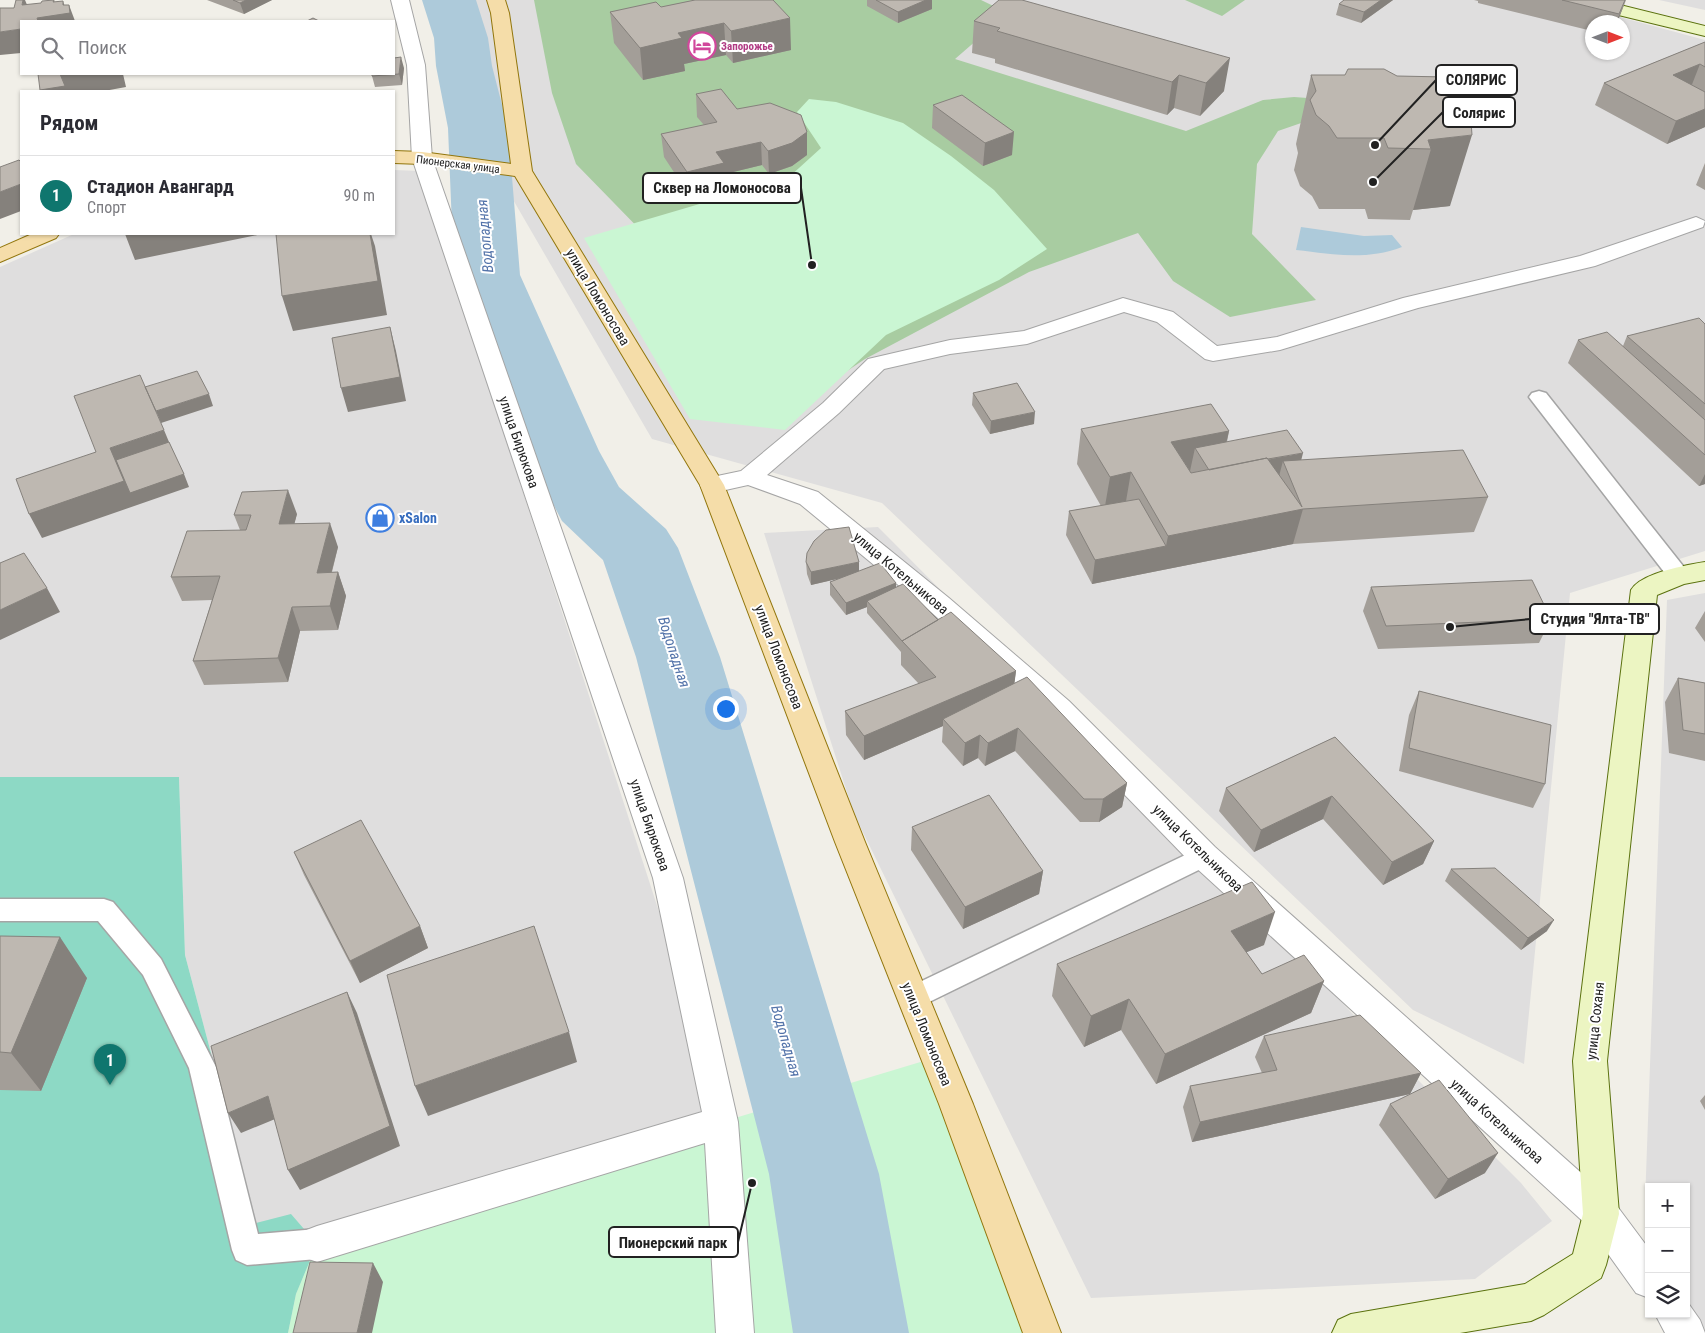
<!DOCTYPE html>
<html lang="ru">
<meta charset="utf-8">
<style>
body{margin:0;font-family:"Roboto Condensed",sans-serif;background:#f2f2f3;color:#2b2b33}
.controls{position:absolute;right:15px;bottom:15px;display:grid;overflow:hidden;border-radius:0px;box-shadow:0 1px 4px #0004}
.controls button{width:45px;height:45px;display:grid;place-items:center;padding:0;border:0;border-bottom:1px solid #e1e1e2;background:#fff;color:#2b2b33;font:25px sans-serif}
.compass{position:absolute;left:1585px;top:15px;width:45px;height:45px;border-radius:50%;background:#fff;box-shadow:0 1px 4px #0004;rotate:90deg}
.you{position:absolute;left:725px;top:708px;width:18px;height:18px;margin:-12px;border:4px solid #fff;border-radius:50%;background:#1a73e8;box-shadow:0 0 0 8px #1a73e833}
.badge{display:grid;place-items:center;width:32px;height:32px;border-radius:50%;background:#0f766e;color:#fff;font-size:16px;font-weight:700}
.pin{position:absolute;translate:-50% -41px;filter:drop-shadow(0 1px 2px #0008)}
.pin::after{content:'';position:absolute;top:26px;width:18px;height:15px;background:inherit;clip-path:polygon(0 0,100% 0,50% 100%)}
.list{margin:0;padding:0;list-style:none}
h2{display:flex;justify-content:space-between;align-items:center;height:65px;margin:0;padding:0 20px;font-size:21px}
h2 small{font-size:16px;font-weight:400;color:#7c7c81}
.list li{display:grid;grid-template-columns:32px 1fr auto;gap:15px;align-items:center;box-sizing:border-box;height:80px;padding:0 20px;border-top:1px solid #e1e1e2}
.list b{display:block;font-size:19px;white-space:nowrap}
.list p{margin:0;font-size:16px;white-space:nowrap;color:#7c7c81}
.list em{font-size:16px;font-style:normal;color:#7c7c81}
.icon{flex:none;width:28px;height:28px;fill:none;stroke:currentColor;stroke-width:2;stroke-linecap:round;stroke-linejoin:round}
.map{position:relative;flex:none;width:1705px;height:1333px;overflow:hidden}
.search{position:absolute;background:#fff;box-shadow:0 1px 4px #0004;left:20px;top:20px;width:375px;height:55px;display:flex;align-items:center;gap:12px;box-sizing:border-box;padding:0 18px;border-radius:0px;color:#7c7c81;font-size:19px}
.panel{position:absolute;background:#fff;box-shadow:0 1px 4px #0004;left:20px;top:90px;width:375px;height:145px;border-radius:0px}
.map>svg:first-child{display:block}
</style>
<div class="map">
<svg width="1705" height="1333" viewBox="0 0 1705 1333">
<rect width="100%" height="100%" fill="#f1efe8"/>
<path fill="#dfdede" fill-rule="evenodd" d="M475 0H1557L1705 40V551L1570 593 1524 1064 1413 1010 882 503 652 439 494 167ZM1592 22H1622V52H1592Z
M1659 0H1705V10Z
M394 170 419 171 709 1066 721 1122 317 1244 256 1223 185 955 179 777H0V267L74 234H394Z
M878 527 1211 862 1362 1024 1521 1183 1552 1221 1475 1279 1091 1298 854 814 764 533Z
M1705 593V1333L1686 1312V1187H1649V1211L1645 1202 1667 600Z"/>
<path fill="#a8cca1" d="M534 0H981L1008 13 955 59 1186 131 1263 100 1294 97 1321 99 1330 113 1278 131 1257 164 1252 234 1316 300 1230 317 1173 281 1138 233 1029 272 865 359 805 399 576 164 552 93Z
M1185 0H1245L1222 16Z"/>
<path fill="#caf6d3" d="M809 99 836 102 903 123 951 156 994 190 1047 249 999 280 886 335 785 430 690 419 584 238 788 178 821 148 797 112Z
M937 1057 1042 1333H288L296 1294 317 1244Z"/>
<path fill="#8dd9c5" d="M0 777H179L185 955 256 1223 291 1214 317 1244 296 1294 288 1333H0Z"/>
<path fill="#adcada" d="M1301 227 1364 236 1392 235 1402 247C1365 261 1333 254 1296 250Z"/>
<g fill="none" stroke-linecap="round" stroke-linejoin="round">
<path fill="#adcada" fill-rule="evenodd" d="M422 0H476L488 38 492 66 508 128 520 275 599 451 619 487 666 529 678 548 720 657 879 1174 909 1333H793L769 1174 636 657 603 560 562 521 525 451 454 275 448 128 436 66 434 38Z"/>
<g stroke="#a5a5a5" stroke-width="3">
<path id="lane" d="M1539 391 1546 393 1687 571 1690 576 1687 581 1679 584 1671 581 1532 401 1529 397 1532 393Z
M1204 846 1213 849 1216 856 1213 863 921 1006 912 1010 903 1006 899 998 903 990Z
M0 899H104L113 902 161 959 216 1067 258 1234 317 1229 328 1234 332 1244 328 1254 317 1259 247 1265 236 1260 232 1250 189 1068 143 975 98 921H0Z"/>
</g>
<g stroke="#a5a5a5" stroke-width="2">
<path id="street" d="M391 0H409L425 65 432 158 683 878 738 1122 754 1333H716L705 1143 317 1262 304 1257 299 1244 304 1231 317 1226 702 1112 653 878 412 158 407 65Z
M1696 217 1705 221 1703 227 1595 266 1418 308 1280 350 1213 361 1205 359 1157 322 1124 312 1027 344 950 354 884 369 839 413 767 475 818 492 949 598 1069 701 1215 847 1614 1202 1649 1249V1298L1636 1293 1588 1226 1193 865 1049 717 931 612 800 504 748 485 712 493 703 491 700 485 703 479 741 471 823 403 868 359 950 340 1024 331 1123 298 1173 312 1217 346 1277 337 1403 298 1580 256Z
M1686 1300 1700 1320 1705 1333H1665L1655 1314H1686Z"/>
</g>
<g stroke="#5b720e" stroke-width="2">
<path id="secondary" d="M1570 0H1600L1705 26V36L1573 4Z
M1705 562V580L1684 584 1657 595 1607 1061 1619 1214 1606 1265 1601 1278 1544 1315 1531 1321 1460 1333H1332L1338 1320 1351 1314 1525 1284 1573 1254 1583 1214 1573 1061 1631 590C1641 573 1686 565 1705 562Z"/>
</g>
<g stroke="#92760c" stroke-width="2">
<path id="primary" d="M487 0H505L509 13 532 171 724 485 865 842 973 1104 1061 1333H1023L939 1104 835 842 700 485 515 176 422 164 394 163V151L422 152 511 164 491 13Z
M32 234H59L56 238 0 262V248Z"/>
</g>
<use href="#lane" fill="#fff" fill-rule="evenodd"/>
<use href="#street" fill="#fff" fill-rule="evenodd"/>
<use href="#secondary" fill="#ecf5c2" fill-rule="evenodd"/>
<use href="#primary" fill="#f5dda9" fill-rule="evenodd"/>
</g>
<path fill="#a39e98" d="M207 0H272L244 14Z
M695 0 791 50 733 63 726 55 684 64 685 71 643 80 614 43 610 12 661 7Z
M867 0H932V9L898 23 867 6Z
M1022 0 1224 91 1200 116 1174 108 1167 115 995 63V59L972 53 974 21Z
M1344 0H1393L1361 23 1336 15 1339 4Z
M1474 0H1626L1617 22H1592V31L1478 3V1Z
M1705 42V127L1667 144 1595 105 1604 83Z
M404 68 402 85 375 87 372 76Z
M1311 75 1446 77 1450 206 1413 210 1410 220 1368 219 1365 209H1319L1312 196 1300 186 1294 170 1298 153 1296 144Z
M696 94 737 109 807 132V155L792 166 769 174 762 165 725 174 726 186 689 195 664 157 661 134 704 125 697 117Z
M933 105 1012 155 983 166 932 128Z
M1705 163V190L1696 185Z
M1705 324V484L1699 486 1568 363 1578 340 1623 346 1627 336Z
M973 393 1034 424 990 434 972 405Z
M1081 429 1229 431 1227 442 1301 460 1488 497 1474 532 1293 544 1092 584 1066 535 1069 511 1101 506 1077 464Z
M297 514 294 524 338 547 332 572H338L346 596 338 630 300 631 288 682 204 685 193 661 212 600 182 601 171 577 240 530 234 515Z
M806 562 859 571 896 583V588L938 620 1016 671 1014 684 1127 783 1122 807 1099 822H1080L1015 751 985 766 978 758 963 766 942 742 943 726 864 760 846 735 845 711 919 684 901 665V652L867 613V607L846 615 830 595V582L840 578 811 585 807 574Z
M1371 587 1551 619 1539 643 1378 649 1363 611Z
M1705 611V642L1695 628Z
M1678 678 1705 683V761L1669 753 1665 702Z
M1419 691 1545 784 1533 808 1399 771 1409 715Z
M1335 737 1434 841 1423 864 1383 885 1323 819 1254 852 1219 811 1226 788Z
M912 827 1043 871 1039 894 963 929 911 850Z
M294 852 420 926 428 948 360 983 304 875Z
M1451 869 1547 931 1521 950 1445 881Z
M0 936 87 978 41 1091 0 1090Z
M1264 945 1246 952 1262 974 1324 981 1311 1013 1156 1084 1121 1030 1084 1047 1052 996 1057 964Z
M1264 1036 1421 1073 1410 1094 1192 1142 1183 1107 1190 1086 1262 1073 1255 1057Z
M1705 1095V1110L1700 1101Z
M1390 1104 1485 1173 1435 1199 1379 1125Z"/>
<path fill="#85817c" d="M23 0H25L33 19 22 5Z
M54 0 59 15 63 5V1L67 13 69 5 75 21H38L37 18 53 2Z
M246 0H272L244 14 240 3Z
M926 0H932V9L898 23V12Z
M1381 0H1393L1361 23 1364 12Z
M1626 0 1619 18 1617 22H1616Z
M790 18 791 50 733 63 731 31Z
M724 23 726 55 684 64 685 71 643 80 640 48 678 33Z
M21 29V53L0 55V32Z
M401 57 404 68 402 85 399 74Z
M1230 58 1224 91 1200 116 1206 83Z
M1700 64 1691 87 1673 75Z
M68 74H123L126 87 104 91H40V90L61 75Z
M1179 75 1174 108 1167 115 1172 82Z
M1705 109V127L1667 144 1676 121Z
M807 132V155L792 166 769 174 768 151Z
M1014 132 1012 155 983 166 985 143Z
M1472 135 1450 206 1413 210 1431 149 1428 140Z
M761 142 762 165 725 174 726 186 689 195 687 172 716 152Z
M21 184V211L0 219V192Z
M125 234H262L135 260Z
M370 234H371L375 246 387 315 293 331 282 296Z
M390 327 396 351 406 401 348 412 341 388Z
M209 394 213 406 161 423 156 411Z
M1035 412 1034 424 990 434 991 421Z
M164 430 174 454 184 474 189 487 42 538 29 514 110 448Z
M1229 431 1221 465 1195 448 1190 471 1171 442Z
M1303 453 1297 477 1283 461 1278 480 1209 471Z
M1131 472 1125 507 1104 512 1110 477Z
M1705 474V484L1699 486Z
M288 490 297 514 288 548 279 524Z
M1303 509 1293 544 1092 584 1095 560 1166 546 1168 536Z
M330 523 338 547 325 597 317 573Z
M859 562V574L811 585V572Z
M338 572 346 596 338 630 330 606Z
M896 583V596L867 601V607L846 615V603Z
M47 588 60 612 0 640V610Z
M292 607 300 631 288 682 278 658Z
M1016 671 1013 695 943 719V726L864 760V736Z
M1018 728 1015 751 985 766 988 743Z
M980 735 978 758 963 766 965 743Z
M1127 783 1122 807 1099 822 1103 799Z
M1332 796 1323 819 1254 852 1261 830Z
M1434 841 1423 864 1383 885 1392 862Z
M1043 871 1039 894 963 929 965 907Z
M1275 912 1264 945 1221 963 1231 931Z
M1554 920 1547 931 1521 950 1528 938Z
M420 926 428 948 360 983 350 961Z
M60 937 87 978 41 1091 11 1053Z
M1324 981 1311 1013 1156 1084 1165 1054Z
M347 992 357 1013 400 1146 300 1190 288 1170Z
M1129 999 1121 1030 1084 1047 1091 1016Z
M569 1032 577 1062 428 1116 415 1086Z
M1421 1073 1410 1094 1192 1142 1200 1122Z
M268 1096 280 1117 241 1133 228 1113Z
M1498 1153 1485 1173 1435 1199 1448 1179Z
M373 1263 383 1282 372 1333H357Z"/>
<path fill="#beb8b1" stroke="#85817c" d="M16 0H23L22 5 41 3 42 1 54 0 53 2 63 1V5H69L70 13 37 18 38 21H21V29L0 32V8H14Z
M233 0H246L240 3Z
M695 0H773L790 18 731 31 724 23 678 33 682 38 640 48 610 12 656 2 661 7Z
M876 0H926L898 12Z
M999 0H1022L1230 58 1206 83 1179 75 1172 82 997 31 1000 28 974 21Z
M1344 0H1381L1364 12 1339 4Z
M1562 0H1625L1619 14Z
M313 18 319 21H307Z
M1705 42V67L1700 64 1673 75 1705 92V109L1676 121 1604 83Z
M401 57 399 74 372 76V74H394V58Z
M1348 69H1384L1397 76 1446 77 1470 108 1472 135 1428 140 1431 149 1388 148 1384 138H1337L1329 126 1316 115 1310 100 1316 91 1311 75H1345Z
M38 74H60L65 86 40 90Z
M721 89 737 109 770 103 801 115 807 132 792 143 768 151 761 142 716 152 724 163 687 172 661 134 717 122 696 94Z
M962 95 1014 132 985 143 933 105Z
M19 160 21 162V184L0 192V167Z
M276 234H370L378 281 282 296Z
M1699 318 1705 324V404L1627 336Z
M390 327 400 377 341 388 332 338Z
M1607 332 1705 420V455L1578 340Z
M197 371 209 394 156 411 145 387Z
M140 375 164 430 110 448 124 481 29 514 16 479 96 452 74 396Z
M1017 383 1035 412 991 421 973 393Z
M1211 404 1229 431 1171 442 1191 473 1267 458 1302 507 1283 461 1463 450 1488 497 1303 509 1168 536 1131 472 1110 477 1081 429Z
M1287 430 1303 453 1268 459 1267 458 1209 470 1195 448Z
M169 442 184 474 130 493 116 460Z
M288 490 279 524 330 523 317 573 338 572 330 606 292 607 278 658 193 661 220 576 171 577 187 531 246 530 251 515H234L242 492Z
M1139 499 1166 546 1095 560 1069 511Z
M849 527 859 562 811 572 806 562 807 553 814 541 826 530Z
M24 553 47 588 0 610V563Z
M880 563 896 583 846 603 830 582Z
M1532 580 1551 619 1386 626 1371 587Z
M903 584 938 620 902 641 867 601Z
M951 612 1016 671 864 736 845 711 936 677 902 641Z
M1027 677 1127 783 1103 799H1084L1018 728 988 743 980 735 965 743 943 719Z
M1678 678 1705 683V734L1683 730Z
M1419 691 1551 725 1545 784 1409 748Z
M1335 737 1434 841 1392 862 1332 796 1261 830 1226 788Z
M989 795 1043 871 965 907 912 827Z
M361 820 420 926 350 961 294 852Z
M1495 868 1554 920 1528 938 1451 869Z
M1252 882 1275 912 1231 931 1262 974 1304 955 1324 981 1165 1054 1129 999 1091 1016 1057 964Z
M534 926 569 1032 415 1086 387 975Z
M0 936 60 937 11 1053 0 1052Z
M347 992 390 1126 288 1170 268 1096 228 1113 211 1046Z
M1360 1015 1421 1073 1200 1122 1190 1086 1277 1070 1264 1036Z
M1439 1080 1498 1153 1448 1179 1390 1104Z
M310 1262 373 1263 357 1333H293Z"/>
<defs>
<g id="hotel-ring" transform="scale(1.4375)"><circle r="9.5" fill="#fff" stroke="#d1479c" stroke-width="1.5"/><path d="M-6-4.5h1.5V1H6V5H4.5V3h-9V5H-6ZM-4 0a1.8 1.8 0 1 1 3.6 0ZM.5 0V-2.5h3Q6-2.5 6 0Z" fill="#d1479c"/></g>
<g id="shop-ring" transform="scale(1.4375)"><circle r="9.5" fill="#fff" stroke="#3f7fe0" stroke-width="1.5"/><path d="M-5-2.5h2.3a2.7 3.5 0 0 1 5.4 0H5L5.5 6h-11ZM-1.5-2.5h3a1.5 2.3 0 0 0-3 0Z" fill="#3f7fe0"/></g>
</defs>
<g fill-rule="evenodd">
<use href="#hotel-ring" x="702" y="46"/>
<use href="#shop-ring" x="380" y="518"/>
</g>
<g text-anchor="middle" stroke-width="4" stroke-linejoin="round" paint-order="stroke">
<g font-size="11" font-weight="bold" fill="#b23c85" stroke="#fff" text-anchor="start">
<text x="721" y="50">Запорожье</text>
</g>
<g font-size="11" fill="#212121" stroke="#fff">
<text transform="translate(458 164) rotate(7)" y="4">Пионерская улица</text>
</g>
<g font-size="14" fill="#212121" stroke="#fff">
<text transform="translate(598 297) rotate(59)" y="5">улица Ломоносова</text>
<text transform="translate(519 442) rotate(71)" y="5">улица Бирюкова</text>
<text transform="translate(901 573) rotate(40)" y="5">улица Котельникова</text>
<text transform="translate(779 657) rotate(69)" y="5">улица Ломоносова</text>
<text transform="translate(650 825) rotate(71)" y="5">улица Бирюкова</text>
<text transform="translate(1198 848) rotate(44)" y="5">улица Котельникова</text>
<text transform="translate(1595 1021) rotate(-84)" y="5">улица Соханя</text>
<text transform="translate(927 1034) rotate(68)" y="5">улица Ломоносова</text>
<text transform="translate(1497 1121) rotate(42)" y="5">улица Котельникова</text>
</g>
<g font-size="14" font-weight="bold" fill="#366cbe" stroke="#fff" text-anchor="start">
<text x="399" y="523">xSalon</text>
</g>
<g font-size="15" font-style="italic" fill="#5474aa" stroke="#fff">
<text transform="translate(485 236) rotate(-95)" y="5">Водопадная</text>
<text transform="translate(674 652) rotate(72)" y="5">Водопадная</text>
<text transform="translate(786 1041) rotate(74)" y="5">Водопадная</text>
</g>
</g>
<path fill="none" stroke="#212121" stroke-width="2" d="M1375 145L1436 80M1373 182L1443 112M812 265L801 188M1450 627L1530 619M752 1183L738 1242"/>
<g fill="#212121" stroke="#fff" stroke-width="2">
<circle cx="1375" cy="145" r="5"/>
<circle cx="1373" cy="182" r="5"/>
<circle cx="812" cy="265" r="5"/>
<circle cx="1450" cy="627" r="5"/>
<circle cx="752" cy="1183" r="5"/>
</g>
<g fill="#fff" stroke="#212121" stroke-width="2">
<rect x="1436" y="65" width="81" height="30" rx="5"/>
<rect x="1443" y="97" width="72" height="30" rx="5"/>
<rect x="643" y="173" width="158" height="30" rx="5"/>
<rect x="1530" y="604" width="129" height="30" rx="5"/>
<rect x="609" y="1227" width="129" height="30" rx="5"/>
</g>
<g font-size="15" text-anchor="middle" font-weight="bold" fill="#212121">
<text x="1476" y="85">СОЛЯРИС</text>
<text x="1479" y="118">Солярис</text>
<text x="722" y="193">Сквер на Ломоносова</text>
<text x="1595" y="624">Студия "Ялта-ТВ"</text>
<text x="673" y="1248">Пионерский парк</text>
</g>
</svg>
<div class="controls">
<button>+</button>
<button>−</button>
<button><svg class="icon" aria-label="layers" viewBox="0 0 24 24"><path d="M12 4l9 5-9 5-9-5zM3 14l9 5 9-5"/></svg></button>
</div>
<svg class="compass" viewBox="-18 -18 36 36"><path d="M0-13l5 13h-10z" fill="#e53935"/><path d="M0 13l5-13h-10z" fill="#7c7c81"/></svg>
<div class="you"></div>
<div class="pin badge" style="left:110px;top:1085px">1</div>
<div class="search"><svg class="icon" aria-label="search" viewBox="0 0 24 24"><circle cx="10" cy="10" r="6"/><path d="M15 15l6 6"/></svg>Поиск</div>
<section class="panel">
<h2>Рядом<small></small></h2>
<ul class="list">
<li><span class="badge">1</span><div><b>Стадион Авангард</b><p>Спорт</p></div><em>90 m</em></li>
</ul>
</section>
</div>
